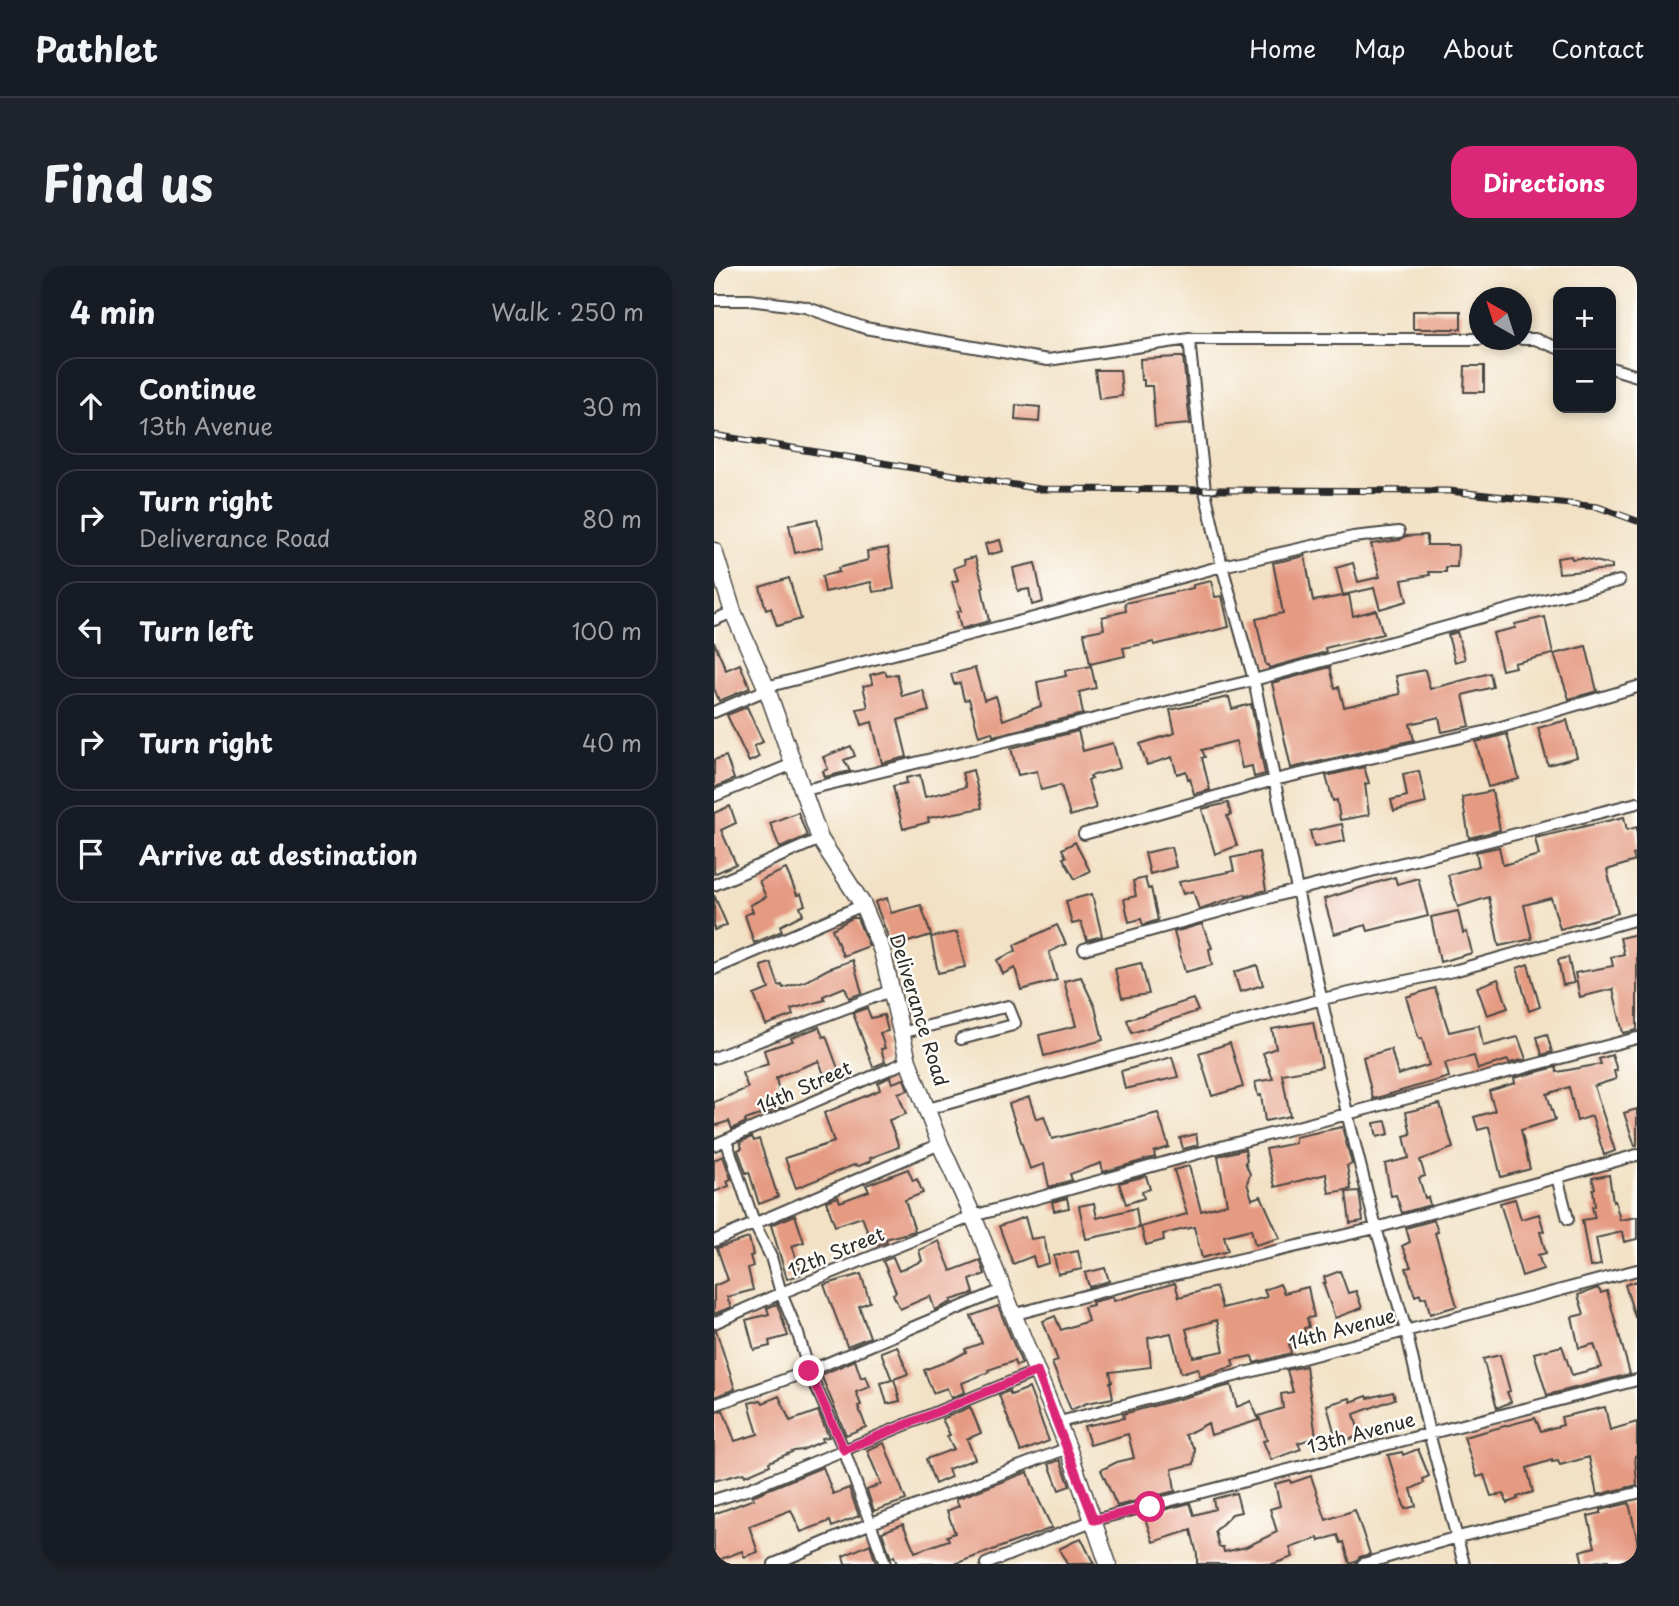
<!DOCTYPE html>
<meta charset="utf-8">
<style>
body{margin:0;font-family:"Playpen Sans",sans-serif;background:#20242c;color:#f1f3f6}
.controls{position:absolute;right:21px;top:21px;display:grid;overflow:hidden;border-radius:14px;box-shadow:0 4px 10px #0003}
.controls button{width:63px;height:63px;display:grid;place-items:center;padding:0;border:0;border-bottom:2px solid #363941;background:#171b24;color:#f1f3f6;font:35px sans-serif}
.compass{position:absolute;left:755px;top:21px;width:63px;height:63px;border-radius:50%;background:#171b24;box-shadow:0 4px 10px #0003;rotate:321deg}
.stop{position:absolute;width:21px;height:21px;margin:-16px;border:5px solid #db2777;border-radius:50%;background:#fff}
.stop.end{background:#db2777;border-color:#fff;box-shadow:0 2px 7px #0008}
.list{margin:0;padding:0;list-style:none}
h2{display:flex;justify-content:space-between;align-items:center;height:91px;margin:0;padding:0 28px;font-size:30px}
h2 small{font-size:23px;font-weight:400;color:#9ea1a6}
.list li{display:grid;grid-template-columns:46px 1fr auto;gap:21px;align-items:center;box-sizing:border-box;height:98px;margin:0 14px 14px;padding:0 14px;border:2px solid #363941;border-radius:21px}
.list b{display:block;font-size:26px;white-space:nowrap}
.list p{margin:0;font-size:23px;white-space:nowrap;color:#9ea1a6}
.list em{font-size:23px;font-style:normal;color:#9ea1a6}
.icon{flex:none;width:38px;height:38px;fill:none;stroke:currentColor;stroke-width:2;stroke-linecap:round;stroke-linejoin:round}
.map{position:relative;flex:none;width:923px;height:1298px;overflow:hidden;border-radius:21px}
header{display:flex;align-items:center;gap:42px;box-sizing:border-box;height:98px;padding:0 35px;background:#171b24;border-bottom:2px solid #363941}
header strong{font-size:33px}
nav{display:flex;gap:38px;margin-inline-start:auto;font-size:24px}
.intro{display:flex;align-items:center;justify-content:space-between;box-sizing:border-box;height:168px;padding:0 42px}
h1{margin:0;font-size:49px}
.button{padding:18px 32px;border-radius:21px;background:#db2777;color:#fff;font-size:24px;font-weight:700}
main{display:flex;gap:42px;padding:0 42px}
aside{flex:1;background:#171b24;border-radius:21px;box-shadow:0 4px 10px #0003}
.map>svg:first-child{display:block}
</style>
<header>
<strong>Pathlet</strong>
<nav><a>Home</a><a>Map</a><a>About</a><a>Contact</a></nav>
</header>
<div class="intro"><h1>Find us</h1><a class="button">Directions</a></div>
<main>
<aside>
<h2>4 min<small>Walk · 250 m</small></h2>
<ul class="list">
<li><svg class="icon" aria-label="ahead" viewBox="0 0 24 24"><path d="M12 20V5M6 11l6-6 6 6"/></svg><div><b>Continue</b><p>13th Avenue</p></div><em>30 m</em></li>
<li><svg class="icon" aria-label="right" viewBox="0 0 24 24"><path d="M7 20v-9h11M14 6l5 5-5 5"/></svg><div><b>Turn right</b><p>Deliverance Road</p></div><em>80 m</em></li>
<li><svg class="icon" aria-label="left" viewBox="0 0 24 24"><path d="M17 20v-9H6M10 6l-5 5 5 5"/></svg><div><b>Turn left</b></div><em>100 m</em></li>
<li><svg class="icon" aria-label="right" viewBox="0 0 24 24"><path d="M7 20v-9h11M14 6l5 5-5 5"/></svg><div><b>Turn right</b></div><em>40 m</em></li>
<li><svg class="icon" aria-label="arrive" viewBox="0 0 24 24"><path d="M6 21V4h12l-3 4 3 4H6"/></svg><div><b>Arrive at destination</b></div></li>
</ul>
</aside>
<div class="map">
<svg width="923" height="1298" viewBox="0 0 923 1298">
<rect width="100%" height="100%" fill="#fdfcf7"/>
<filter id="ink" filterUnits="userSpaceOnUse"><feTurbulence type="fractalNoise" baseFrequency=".0143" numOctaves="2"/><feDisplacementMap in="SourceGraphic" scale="14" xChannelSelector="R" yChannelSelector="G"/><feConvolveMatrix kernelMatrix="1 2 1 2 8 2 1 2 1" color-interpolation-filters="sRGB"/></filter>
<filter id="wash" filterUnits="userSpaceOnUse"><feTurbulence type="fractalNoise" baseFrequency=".00686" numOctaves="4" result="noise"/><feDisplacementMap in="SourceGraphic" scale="28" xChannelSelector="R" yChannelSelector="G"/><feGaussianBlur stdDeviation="1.57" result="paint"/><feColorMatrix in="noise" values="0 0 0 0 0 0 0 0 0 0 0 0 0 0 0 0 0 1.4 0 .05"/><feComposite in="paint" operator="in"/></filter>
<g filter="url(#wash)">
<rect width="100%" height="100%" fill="#f2e1c5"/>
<g id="blocks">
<path fill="#e59a82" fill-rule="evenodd" d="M699 45H747V63H699Z
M464 91H469L476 158 441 161 438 120H430V114H427L426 93Z
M751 100H770V126H750Z
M381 104H406L408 130 385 133Z
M302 139 326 141 325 156 301 154Z
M103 253 109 281 81 287 75 259Z
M713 269V279H744L743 301H732V306H715L716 309 688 314 693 335 666 343 660 322 629 329 622 302 639 297 644 316 666 311 657 278 686 274 692 270Z
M286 274 289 285 274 289 271 278Z
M174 282 180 323 159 326 157 316 111 326 108 310 125 306 124 302 154 294 153 285Z
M591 290 599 335 635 329 639 350 662 344 669 368 611 382 612 386 555 402 554 399H552L542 353 569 347 559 297Z
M857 290 858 293 868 292 898 299V303L845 307 843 292Z
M261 291 270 321 268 322 275 355 247 363 243 346 247 345 238 316 244 314 240 302 251 298 250 294Z
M321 297 329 336 318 339 315 323 304 325 299 302Z
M75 312 87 353 63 360 57 342 52 344 46 321Z
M497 315 501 331 508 330 515 361 440 379V376L409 382 411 390 376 398 370 367 390 363 388 351 412 345 411 337 479 322V319Z
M831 351 839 388 800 397 801 401 788 404 779 367 801 362V358Z
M743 366 751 393 741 396 734 369Z
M0 376 12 404 26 398 36 422 5 435 0 422Z
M872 380 883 425 855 433 840 388Z
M377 400 382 422 365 426 369 448 279 470 278 466 265 470 255 433 250 434 246 417 240 418 237 408 261 402 270 434 282 430 289 454 327 440 323 416 352 410 351 405Z
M616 401 621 422 625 421 630 441 686 428 682 410 711 404 716 423 776 407 779 421 749 429 756 460 728 466 725 451 696 458 700 474 577 502 558 417Z
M171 405 173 410 183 408 188 430 209 424 215 445 184 454 193 491 168 497 158 456 148 459 143 443 154 441 149 420 159 418 156 409Z
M515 431 518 443 537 438 551 508 540 511 538 500 528 502 522 475 488 484 491 491 488 492 496 524 480 528 476 512 474 513 472 505 463 508 458 491 433 499 426 478 461 467 456 444Z
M33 441 49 476 40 480 45 491 35 496 13 449Z
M853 454 863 491 834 499 824 462Z
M364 465 369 485 399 477 406 502 376 510 378 513 374 514 382 542 356 550 347 519 327 524 323 505 304 509 297 482Z
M793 468 805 513 774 521 762 476Z
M137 480 141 490 130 494 136 505 111 511 109 505 114 503 109 491Z
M12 490 20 513 0 522V494Z
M650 501 655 517 651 518 655 549 626 554 623 534 619 535 612 510Z
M259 504 268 542 214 552 215 556 189 563 179 520 193 517 192 512 206 509 211 531 252 521 248 507Z
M705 505 712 537 680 545 677 534 693 530 689 508Z
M778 525 786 564 755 572 748 531Z
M514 537 517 549 513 550 523 580 501 588 488 543Z
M16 540 22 557 7 564 22 598 0 608V547Z
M84 546 93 570 66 582 56 557Z
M910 551 913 564 923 561V588L919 589 921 595 893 604 904 647 846 663 837 632 810 639 818 673 785 680 775 631 744 641 734 609 765 600 762 586 785 581 789 599 825 589 821 572Z
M628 558 631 575 600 581 596 565Z
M361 576 376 605 361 613 349 592 352 591 348 583Z
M457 581 462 601 436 608 431 587Z
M545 586 552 624 532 630 531 628 485 643 479 625 469 628 465 616 520 605 517 592Z
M72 603 83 629 87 628 91 639 86 641 89 648 66 660 68 665 40 677 31 649 39 646 36 639 52 631 45 615Z
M681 611 683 618 704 612 714 650 654 665 652 659 620 668 610 633Z
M431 612 434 623 437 622 444 654 429 659 427 653 415 656 410 633 422 630 419 615Z
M378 628 388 670 373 674 367 656 358 658 352 635Z
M0 629 13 659 0 664Z
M173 632 177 647 207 639 217 669 178 681 161 636Z
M744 645 749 667 753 666 758 687 726 696 717 651Z
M138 652H143L155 680 129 690 118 663Z
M488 658 498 682 495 683 498 699 471 706 460 666Z
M343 659 352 678 335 686 343 714 307 724 301 702 289 708 283 694 302 685 300 679Z
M243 666 251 701 224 707 217 671Z
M923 668V764L909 767 899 723 866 731 861 707 899 700 897 691 910 688 906 672Z
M854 691 860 717 849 719 844 694Z
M139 694 148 727 135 732 131 721 109 730 111 734 77 743 79 749 52 759 40 729 55 723 47 700 57 697 65 720 68 719 69 722 92 715 114 703Z
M427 697 435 728 408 732 401 703Z
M814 698 826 741 815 745 803 702Z
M543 699 549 719 526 726 520 706Z
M367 711 381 741 389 774 330 790 325 769 362 760 350 715Z
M784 713 794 742 773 749 763 721Z
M721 722 735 766 765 759 769 780 804 771 812 793 795 797 794 794 764 803 760 790 731 797 735 811 659 833 649 791 677 783 684 809 715 799 708 772 705 773 692 731Z
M479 733 484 745 418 767 413 754Z
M153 742 157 752 170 749 174 765 166 767 171 782 167 783 171 796 159 801 139 747Z
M599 756 608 801 568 808 576 850 551 855 547 829 544 830 541 816 559 813 549 787 562 782 558 763Z
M105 761 109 771 112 770 126 808 112 814 105 795 70 808 62 812 68 841 31 854 32 856 18 863 15 855 0 860V836L34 822 28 807 54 798 50 784 79 775 77 772Z
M833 768 838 786 828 789 823 771Z
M516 777 529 821 498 830 485 787Z
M898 789 903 804 900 805 902 813 880 820 901 885 890 889 878 850 863 855 855 821 833 828 841 854 807 864 816 903 787 911 775 861 764 864 760 851 781 845 775 825 801 817 800 812 842 801 843 806 887 798 885 793Z
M458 791 464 811 411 823 407 805Z
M176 811 178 817 190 813 194 824 184 827 192 848 175 854 185 881 156 892 157 895 145 900 140 899 82 922 71 892 120 876 110 847 166 824 164 817Z
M315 831 322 853 330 850 338 873 444 847 455 881 440 886 441 891 389 906 387 897 356 908 358 914 335 921 330 898 316 903 295 838Z
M726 838 739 882 706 894 711 910 705 912 711 932 714 931 716 939 688 947 682 929 677 930 671 898 695 892 690 870 697 868 692 846Z
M923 843V880H921L910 847Z
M672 855 675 868 663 871 660 857Z
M628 861 638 898 633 900 637 923 615 927 612 908 561 921 552 883 581 877V871Z
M482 868 484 879 469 883 466 872Z
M38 871 40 875 45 873 64 931 45 938 35 906 32 907 24 884 28 882 26 876Z
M531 883 533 895 531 896 536 908 533 917 538 933 547 930 566 972 541 979 537 963 510 970 514 985 488 992 480 961 449 968 450 974 432 979 427 961 473 948 460 904 475 900 487 945 513 938 504 890Z
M9 890 17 913 13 915 15 920 0 926V894Z
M194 903 199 915 203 913 209 927 191 934 201 965 171 973 173 976 159 980 148 951 121 960 112 935 124 931 126 936 155 925 152 919Z
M895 909 899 936 901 935 906 954 923 951V973L910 976 908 966 882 972 887 999 876 1001 868 954 881 952 878 941 881 940 879 923 881 922 878 912Z
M432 910 436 923 428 926 430 932 412 938 405 917Z
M645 925 649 955 636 957 632 926Z
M353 932 355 942 340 945 338 936Z
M801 933 807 953 825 948 830 965 826 966 832 987 824 989 829 1003 808 1010 786 937Z
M380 937 383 952 422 942 425 962 372 973 365 940Z
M81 949 90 976 78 980 88 1008 73 1013 57 959Z
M311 951 317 973 330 971 335 997 322 1001 319 990 299 998 285 960Z
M720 954 724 966 721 967 743 1040 716 1048 712 1031 707 1032 706 1028 701 1030 692 1002 697 1001 688 980 696 976 692 962Z
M35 972 39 989 36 990 39 1000 34 1002 39 1024 13 1031 17 1041 0 1048V1020L14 1014 3 982Z
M225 975 237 1005 266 994 271 1008 256 1014 260 1027 237 1034 238 1036 221 1044 216 1030 186 1043 179 1028 182 1026 169 995 179 991 185 1005 208 995 205 984Z
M364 985 368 1003 344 1008 340 990Z
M391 1002 395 1015 375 1021 371 1007Z
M626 1005 634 1027 642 1025 648 1042 621 1052 609 1017H612L610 1011Z
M147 1008 156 1036 145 1040 156 1071 133 1080 110 1019Z
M923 1015V1050L921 1051 911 1019Z
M461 1017 465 1031 502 1021 508 1042 553 1031 550 1024 566 1018 570 1027 594 1021 600 1051 593 1052 595 1061 590 1062 593 1073 575 1078 577 1087 540 1097 538 1090 518 1094 520 1100 486 1111 484 1102 467 1107 457 1067 434 1072 437 1101 396 1106 398 1116H396L399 1132 373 1137 357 1144 338 1097 344 1095 329 1055 341 1050 347 1064 374 1055 370 1041 379 1039 378 1036 399 1031 400 1035ZM503 1054 510 1085 479 1091 472 1063Z
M884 1022 887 1027 893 1025 916 1108 833 1129 820 1087 848 1080 858 1109 888 1101 880 1078 865 1082 858 1051 870 1048 864 1029Z
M63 1038 74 1070 55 1075 56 1080 40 1084 32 1054 55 1048 53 1042Z
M284 1040 308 1098 302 1100 300 1095 274 1104 275 1106 248 1117 251 1126 237 1132 233 1122 219 1127 210 1104 239 1093 252 1086 251 1083 268 1077 257 1050Z
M2 1064 21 1123 0 1131V1065Z
M183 1080 194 1108 180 1113 186 1135 173 1138 167 1117 178 1114 167 1086Z
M786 1089 796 1125 793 1126 797 1136 783 1142 769 1093Z
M141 1094 147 1112 152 1110 156 1121 142 1126 147 1139 144 1140 152 1161 132 1169 107 1109Z
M592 1100 602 1171 584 1177 587 1183 557 1194 549 1175 553 1174 545 1150 569 1142 567 1128 579 1126 573 1104Z
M517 1119 523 1141 537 1135 545 1154 497 1169 494 1157 471 1169 481 1183 480 1198 458 1203 461 1225 403 1240 387 1204 403 1196 420 1192 414 1168 376 1179 370 1160 410 1152 409 1148Z
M315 1122 335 1175 307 1186 285 1129 295 1125 297 1129Z
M679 1126 681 1133 640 1148 646 1170 632 1174 631 1170 622 1173 613 1139 636 1132 637 1136 653 1130 654 1132Z
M65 1130 76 1155 104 1145 115 1171 108 1172 109 1175 88 1184 80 1185 55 1196 56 1199 31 1210 30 1207 0 1215V1147L9 1144 21 1175 44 1168 35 1137 47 1134 49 1137Z
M256 1141 267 1167 253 1173 261 1193 234 1203 237 1211 221 1218 212 1193 240 1183 233 1170 236 1169 228 1153Z
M891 1141 896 1164 923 1156V1189L921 1190 923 1219 883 1229 875 1191 846 1199 844 1195 838 1196V1194L813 1202 819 1226 803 1231 804 1233 793 1237 790 1228 777 1230 770 1209 763 1211 750 1171 821 1152 827 1165 849 1159 847 1151Z
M170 1177 192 1234 160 1245 153 1224 167 1218 153 1184Z
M704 1183 715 1210 709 1213 710 1217 697 1223 702 1240 691 1243 674 1189 688 1186 689 1189Z
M346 1194 356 1220 345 1224 335 1198Z
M109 1201 119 1228 135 1222 145 1250 118 1261 116 1255 87 1266 77 1244 35 1260 44 1286 30 1291 28 1285 2 1295 0 1289V1248L40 1233 38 1230Z
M314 1206 321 1226 338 1262 241 1298H183L180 1290 177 1292 168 1266 189 1258 201 1286 235 1274 233 1270 241 1267 233 1245 245 1240 242 1233Z
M597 1210 612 1254 641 1244 656 1288 646 1291 641 1296 636 1298 630 1276 627 1277 624 1269 605 1275 604 1272 576 1282 579 1291 559 1298H483V1288L477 1264 439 1276 430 1249 476 1237 480 1249 501 1243 499 1233 522 1227 527 1246 518 1248 501 1265 505 1281H509L510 1286 532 1281 563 1266 556 1243 566 1240 561 1218 576 1214 577 1217Z
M915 1237 923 1273V1298H895L894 1294 869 1298 866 1285 881 1281 874 1250 887 1247V1244Z
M367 1272 380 1298H353L345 1283Z
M156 1278 162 1298H131L129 1290Z"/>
</g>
</g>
<g filter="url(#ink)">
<use href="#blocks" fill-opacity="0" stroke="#494642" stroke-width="2"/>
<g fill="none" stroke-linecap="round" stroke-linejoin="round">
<g stroke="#494642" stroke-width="14">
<path id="street" d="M0 34H35L91 41 151 62 334 94 475 73H766
M475 73 491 225 508 300 540 414 583 624 633 847 662 962 692 1064 715 1167 750 1298
M808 73H821L844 82
M897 102 923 110
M0 354 19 346
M0 446 45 427 52 421 327 350 508 300 639 271 685 266
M87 525 540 414 826 335 905 315
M0 530 79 498
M370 568 560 514 774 465 923 421
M0 619 106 573
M370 683 583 624 923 537
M0 703 149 639
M187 767 294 740 301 757 299 759 247 773
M0 792 176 725
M214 843 608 733 743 704 923 653
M12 874 41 959 57 991 67 1027 84 1068 95 1105 130 1184 171 1298
M0 879 194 795
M843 911 854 953
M0 975 226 878
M298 1049 397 1023 662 962 923 889
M0 1057 67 1027 259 950 503 882 923 772
M0 1139 95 1105 288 1024
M342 1157 923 1004
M0 1234 32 1224 323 1105
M60 1298 155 1258 354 1182
M272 1298 380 1254 923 1114
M649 1298 744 1271 923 1227"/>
</g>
<g stroke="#494642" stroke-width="19">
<path id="secondary" d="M0 285 19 346 52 421 106 573 149 639 168 685 194 795 226 878 259 950 354 1182 394 1298"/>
</g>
<use href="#street" stroke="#fff" stroke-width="10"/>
<use href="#secondary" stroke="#fff" stroke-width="16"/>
<g stroke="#2b2b2b" stroke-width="7">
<path id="rail" d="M0 169 326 223 735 225 884 241 923 255"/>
</g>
<use href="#rail" stroke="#fdfcf7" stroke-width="4.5" stroke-dasharray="13" stroke-linecap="butt"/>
</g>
</g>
<g fill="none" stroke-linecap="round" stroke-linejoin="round" filter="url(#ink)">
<path stroke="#db2777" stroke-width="9" d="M95 1105 130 1184 323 1105 380 1254 436 1241"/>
</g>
<g text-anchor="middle" stroke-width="5" stroke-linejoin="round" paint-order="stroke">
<g font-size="19" fill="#2b2b2b" stroke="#fdfcf7">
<text transform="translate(205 744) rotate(73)" y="7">Deliverance Road</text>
<text transform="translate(90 821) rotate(-24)" y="7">14th Street</text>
<text transform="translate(122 986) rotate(-22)" y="7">12th Street</text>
<text transform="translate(628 1063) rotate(-15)" y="7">14th Avenue</text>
<text transform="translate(647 1167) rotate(-15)" y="7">13th Avenue</text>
</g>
</g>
</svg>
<div class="controls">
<button>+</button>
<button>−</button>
</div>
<svg class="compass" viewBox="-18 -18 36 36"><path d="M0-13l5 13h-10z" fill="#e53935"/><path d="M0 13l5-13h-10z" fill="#9ea1a6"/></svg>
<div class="stop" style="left:436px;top:1241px"></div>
<div class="stop end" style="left:95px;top:1105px"></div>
</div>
</main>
